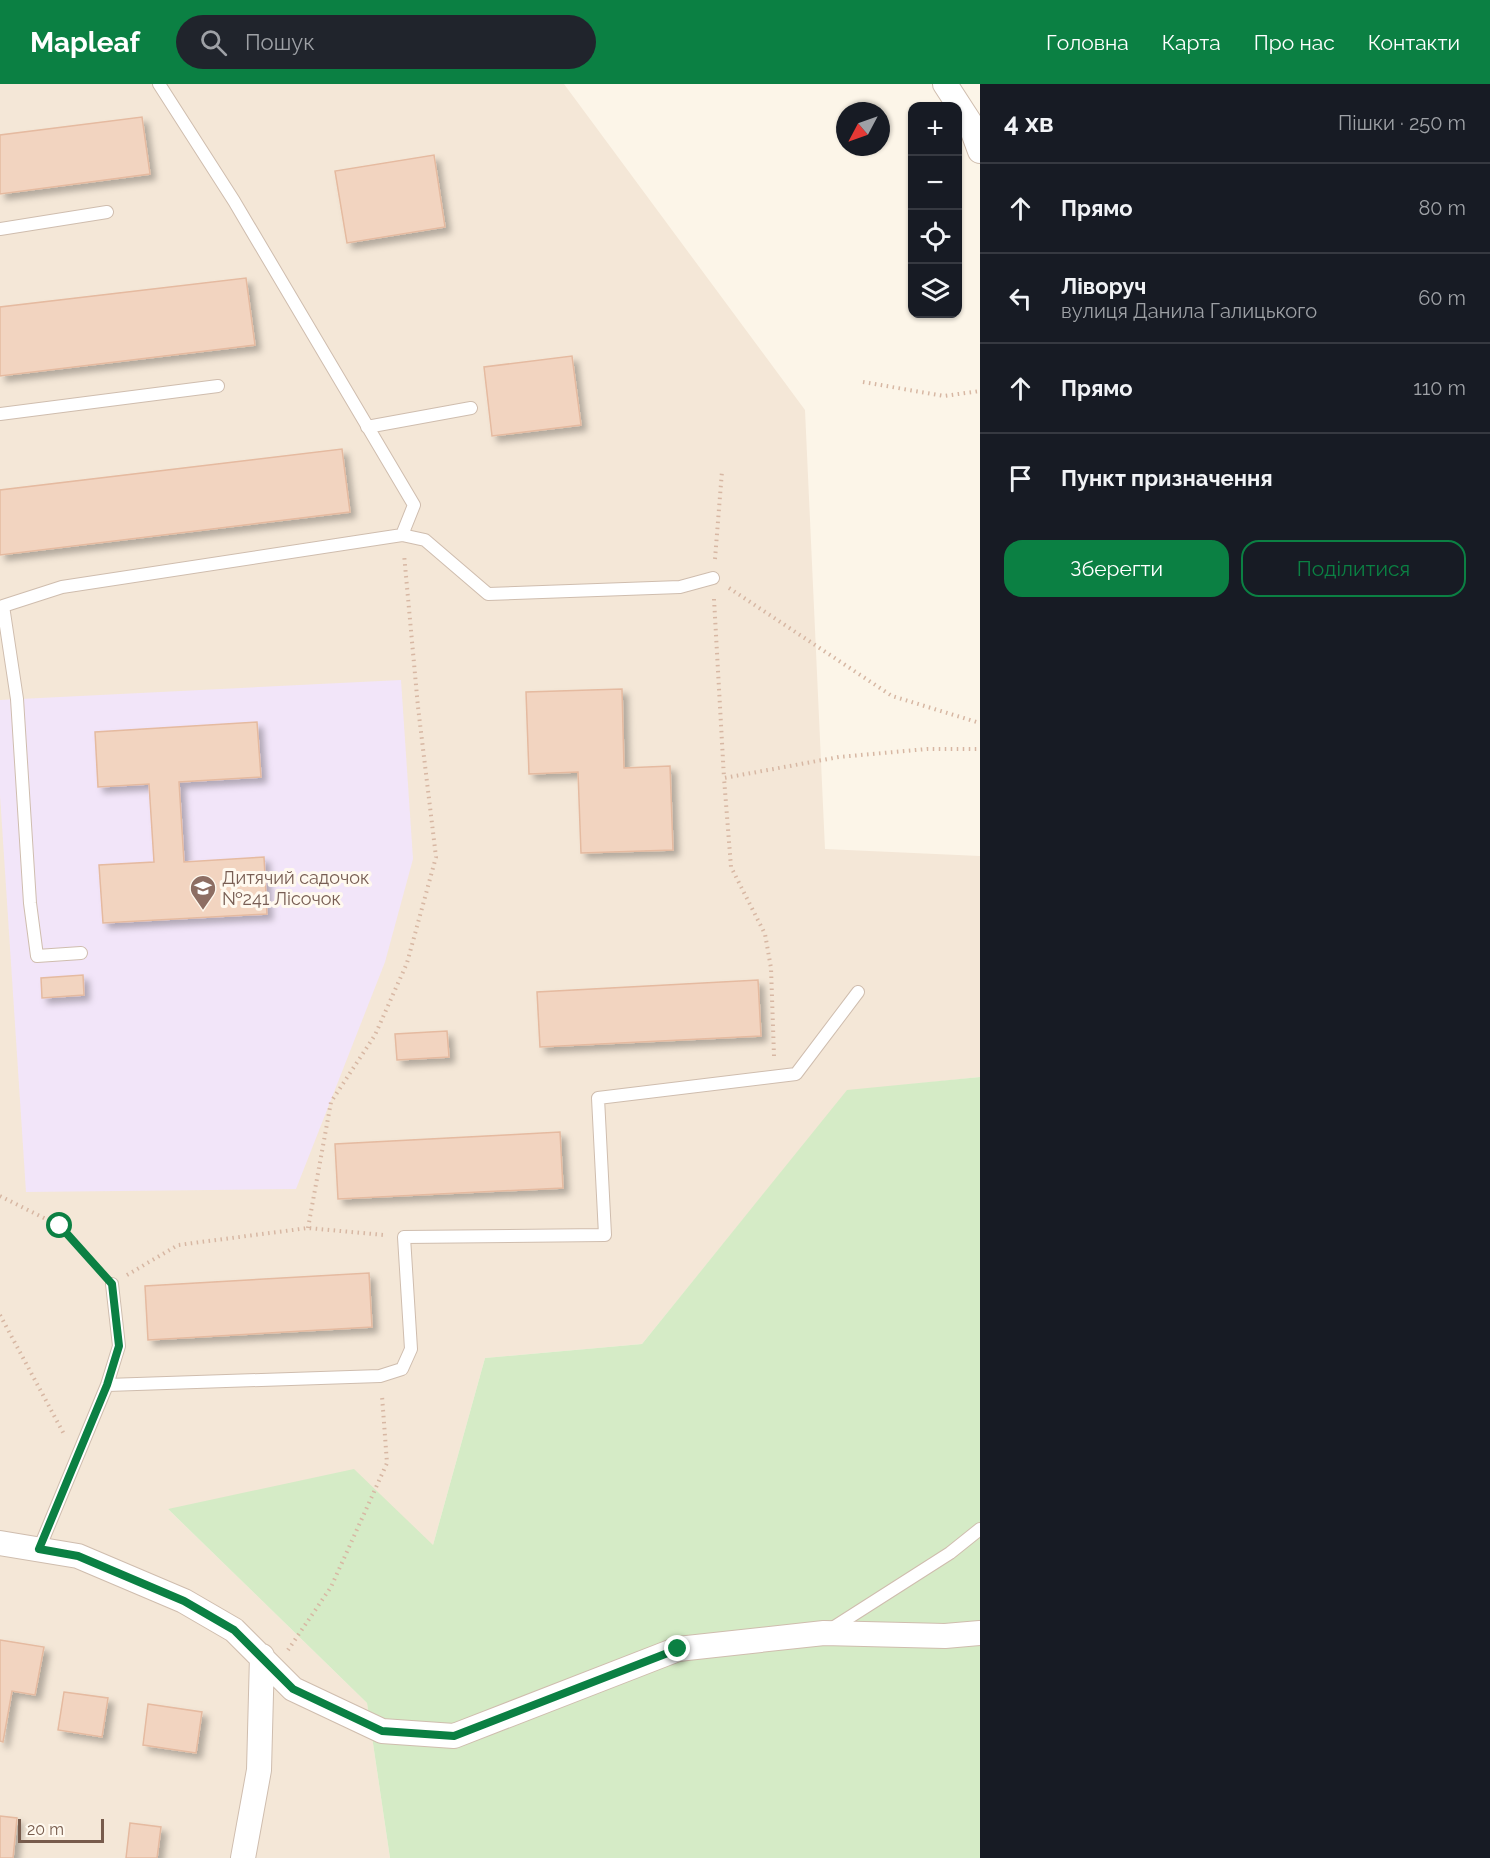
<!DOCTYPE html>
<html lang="uk">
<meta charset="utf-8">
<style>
body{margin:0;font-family:Raleway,sans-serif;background:#20242c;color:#f1f3f6}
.controls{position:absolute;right:18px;top:18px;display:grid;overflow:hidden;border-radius:12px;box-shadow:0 2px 4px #0004}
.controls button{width:54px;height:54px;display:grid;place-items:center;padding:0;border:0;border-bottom:2px solid #363941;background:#171b24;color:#f1f3f6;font:30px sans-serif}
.compass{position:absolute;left:836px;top:18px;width:54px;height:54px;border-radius:50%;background:#171b24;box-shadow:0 2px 4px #0004;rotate:229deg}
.scale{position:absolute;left:18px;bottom:15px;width:86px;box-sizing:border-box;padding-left:6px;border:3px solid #775b4c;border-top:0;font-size:16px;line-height:21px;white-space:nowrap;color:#775b4c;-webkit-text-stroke:4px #fff9ef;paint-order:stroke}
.stop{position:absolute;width:18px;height:18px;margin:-14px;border:4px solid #0b8043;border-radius:50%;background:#fff}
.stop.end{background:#0b8043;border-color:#fff;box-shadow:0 2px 6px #0008}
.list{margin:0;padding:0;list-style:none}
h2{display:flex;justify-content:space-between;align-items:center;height:78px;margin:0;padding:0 24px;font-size:26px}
h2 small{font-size:20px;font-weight:400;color:#9ea1a6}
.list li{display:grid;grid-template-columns:39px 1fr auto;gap:18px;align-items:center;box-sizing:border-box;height:90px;padding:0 24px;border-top:2px solid #363941}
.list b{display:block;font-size:22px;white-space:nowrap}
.list p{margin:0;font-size:20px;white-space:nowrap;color:#9ea1a6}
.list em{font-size:20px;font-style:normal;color:#9ea1a6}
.actions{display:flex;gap:12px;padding:18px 24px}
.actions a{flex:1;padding:14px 0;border:2px solid #0b8043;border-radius:18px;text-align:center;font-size:21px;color:#0b8043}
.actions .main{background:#0b8043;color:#fff}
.icon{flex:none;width:33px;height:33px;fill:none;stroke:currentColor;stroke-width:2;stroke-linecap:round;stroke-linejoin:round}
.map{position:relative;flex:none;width:980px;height:1774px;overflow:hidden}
header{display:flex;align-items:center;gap:36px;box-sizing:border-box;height:84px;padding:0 30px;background:#0b8043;color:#fff}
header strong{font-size:28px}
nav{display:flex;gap:33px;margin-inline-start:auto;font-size:21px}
.search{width:420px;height:54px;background:#20242c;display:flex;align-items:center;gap:15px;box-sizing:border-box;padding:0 21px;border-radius:33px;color:#9ea1a6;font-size:22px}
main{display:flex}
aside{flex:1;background:#171b24}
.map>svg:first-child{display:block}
</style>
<header>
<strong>Mapleaf</strong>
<div class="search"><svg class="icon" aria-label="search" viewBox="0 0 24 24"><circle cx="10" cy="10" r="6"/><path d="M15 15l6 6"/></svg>Пошук</div>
<nav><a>Головна</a><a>Карта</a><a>Про нас</a><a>Контакти</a></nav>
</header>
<main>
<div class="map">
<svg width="980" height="1774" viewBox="0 0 980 1774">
<defs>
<filter id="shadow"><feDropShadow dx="5.5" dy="5.5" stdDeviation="3" flood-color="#0004"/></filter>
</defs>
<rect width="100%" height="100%" fill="#fcf5e8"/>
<path fill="#f4e7d7" d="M0 0H564L805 326 825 765 980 772V993L847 1007 642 1260 485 1274 433 1461 168 1425 367 1619 390 1774H0Z"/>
<path fill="#f2e5f9" d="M401 596 413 775 385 878 296 1105 26 1108 0 711V616Z"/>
<path fill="#d5ebc6" d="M980 993V1774H390L367 1619 168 1425 354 1385 433 1461 485 1274 642 1260 847 1006Z"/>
<path fill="#f2d4c0" stroke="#e5baa0" stroke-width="1.5" filter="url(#shadow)" d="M142 33 150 90 0 110V51Z
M434 71 445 143 347 159 335 87Z
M246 194 255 261 0 292V223Z
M572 272 581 341 492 352 484 283Z
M342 365 350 428 0 471V406Z
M622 605 624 684 670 682 673 766 581 769 578 688 529 690 526 608Z
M257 638 261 693 179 698 184 778 264 773 267 830 103 839 99 781 154 778 149 700 98 703 95 648Z
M83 891 84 911 42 914 41 894Z
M758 896 761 952 540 963 537 908Z
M447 947 449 973 397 976 395 950Z
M560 1048 563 1104 338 1115 335 1060Z
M369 1189 372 1243 148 1256 145 1202Z
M0 1556 44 1563 35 1611 12 1607 3 1658 0 1657Z
M64 1608 108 1614 102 1653 58 1646Z
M148 1620 202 1628 196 1669 143 1661Z
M0 1732 17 1734 13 1774H0Z
M130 1739 161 1743 157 1774H126Z"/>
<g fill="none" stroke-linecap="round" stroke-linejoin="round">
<g stroke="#cfbdae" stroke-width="14">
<path id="service" d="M159 0 234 117 414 421 402 451
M0 145 107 128
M0 330 218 302
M367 343 471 324
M81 869 37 872 30 819 17 615 3 522 62 503 402 451 425 456 488 510 680 503 713 494
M107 1301 380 1292 402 1285 411 1265 404 1153 605 1151 598 1014 796 990 858 908
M39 1465 107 1301 119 1262 112 1200
M831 1545 950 1469 980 1445"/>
</g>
<g stroke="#cfbdae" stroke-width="26">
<path id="minor" d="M945 0 969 37 980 67
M0 1459 78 1472 184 1517 234 1546 293 1605 382 1647 454 1652 678 1565 824 1549 945 1552 980 1549
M243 1774 259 1686 262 1572"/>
</g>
<path stroke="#d7b7a3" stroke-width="4" stroke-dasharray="1.5 4.5" stroke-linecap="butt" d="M863 298 944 312 980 307
M715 475 722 387
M729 504 892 612 980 639
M714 515 724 694
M774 972 771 884 765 850 731 783 724 694 839 673 927 665H980
M0 1112 60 1142 99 1185
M308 1144 331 1018 375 951 407 879 436 773 418 623 404 470
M127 1191 178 1161 308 1144 384 1151
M0 1231 65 1352
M288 1566 331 1503 387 1379 382 1312"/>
<use href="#service" stroke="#fff" stroke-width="12"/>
<use href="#minor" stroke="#fff" stroke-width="24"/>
</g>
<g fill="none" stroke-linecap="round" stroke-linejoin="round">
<path stroke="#0b8043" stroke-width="8" d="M60 1142 112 1200 119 1262 107 1301 39 1465 78 1472 184 1517 234 1546 293 1605 382 1647 454 1652 678 1565"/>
</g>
<defs>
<g id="school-pin" transform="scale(1.35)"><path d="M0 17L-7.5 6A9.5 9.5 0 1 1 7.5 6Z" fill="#8d6e63" stroke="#fff9ef"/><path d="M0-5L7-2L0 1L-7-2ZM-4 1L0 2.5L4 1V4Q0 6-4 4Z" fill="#fff"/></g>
</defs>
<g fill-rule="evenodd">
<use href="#school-pin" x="203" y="804"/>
</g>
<g text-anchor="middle" stroke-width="6" stroke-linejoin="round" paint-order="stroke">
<g font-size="18" fill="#785e54" stroke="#fff9ef" text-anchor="start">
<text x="222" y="800">Дитячий садочок<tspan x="222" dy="21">№241 Лісочок</tspan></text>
</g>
</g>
</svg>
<div class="controls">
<button>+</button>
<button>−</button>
<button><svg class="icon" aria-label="locate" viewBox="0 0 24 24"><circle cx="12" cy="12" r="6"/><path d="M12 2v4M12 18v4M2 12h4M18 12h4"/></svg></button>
<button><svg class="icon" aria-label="layers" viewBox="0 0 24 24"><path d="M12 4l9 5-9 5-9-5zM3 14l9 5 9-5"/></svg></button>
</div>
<svg class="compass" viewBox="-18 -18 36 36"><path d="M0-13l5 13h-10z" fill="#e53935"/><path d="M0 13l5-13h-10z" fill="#9ea1a6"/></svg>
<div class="scale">20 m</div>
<div class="stop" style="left:60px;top:1142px"></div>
<div class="stop end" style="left:678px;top:1565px"></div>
</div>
<aside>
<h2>4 хв<small>Пішки · 250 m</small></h2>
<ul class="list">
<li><svg class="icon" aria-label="ahead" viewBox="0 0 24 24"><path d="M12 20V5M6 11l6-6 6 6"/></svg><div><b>Прямо</b></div><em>80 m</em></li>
<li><svg class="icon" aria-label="left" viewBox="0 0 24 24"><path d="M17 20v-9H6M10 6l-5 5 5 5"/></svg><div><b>Ліворуч</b><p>вулиця Данила Галицького</p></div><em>60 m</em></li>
<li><svg class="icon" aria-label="ahead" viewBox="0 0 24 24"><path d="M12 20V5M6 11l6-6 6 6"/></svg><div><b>Прямо</b></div><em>110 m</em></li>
<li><svg class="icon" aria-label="arrive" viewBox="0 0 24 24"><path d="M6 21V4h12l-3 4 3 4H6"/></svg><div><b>Пункт призначення</b></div></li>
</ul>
<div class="actions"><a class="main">Зберегти</a><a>Поділитися</a></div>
</aside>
</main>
